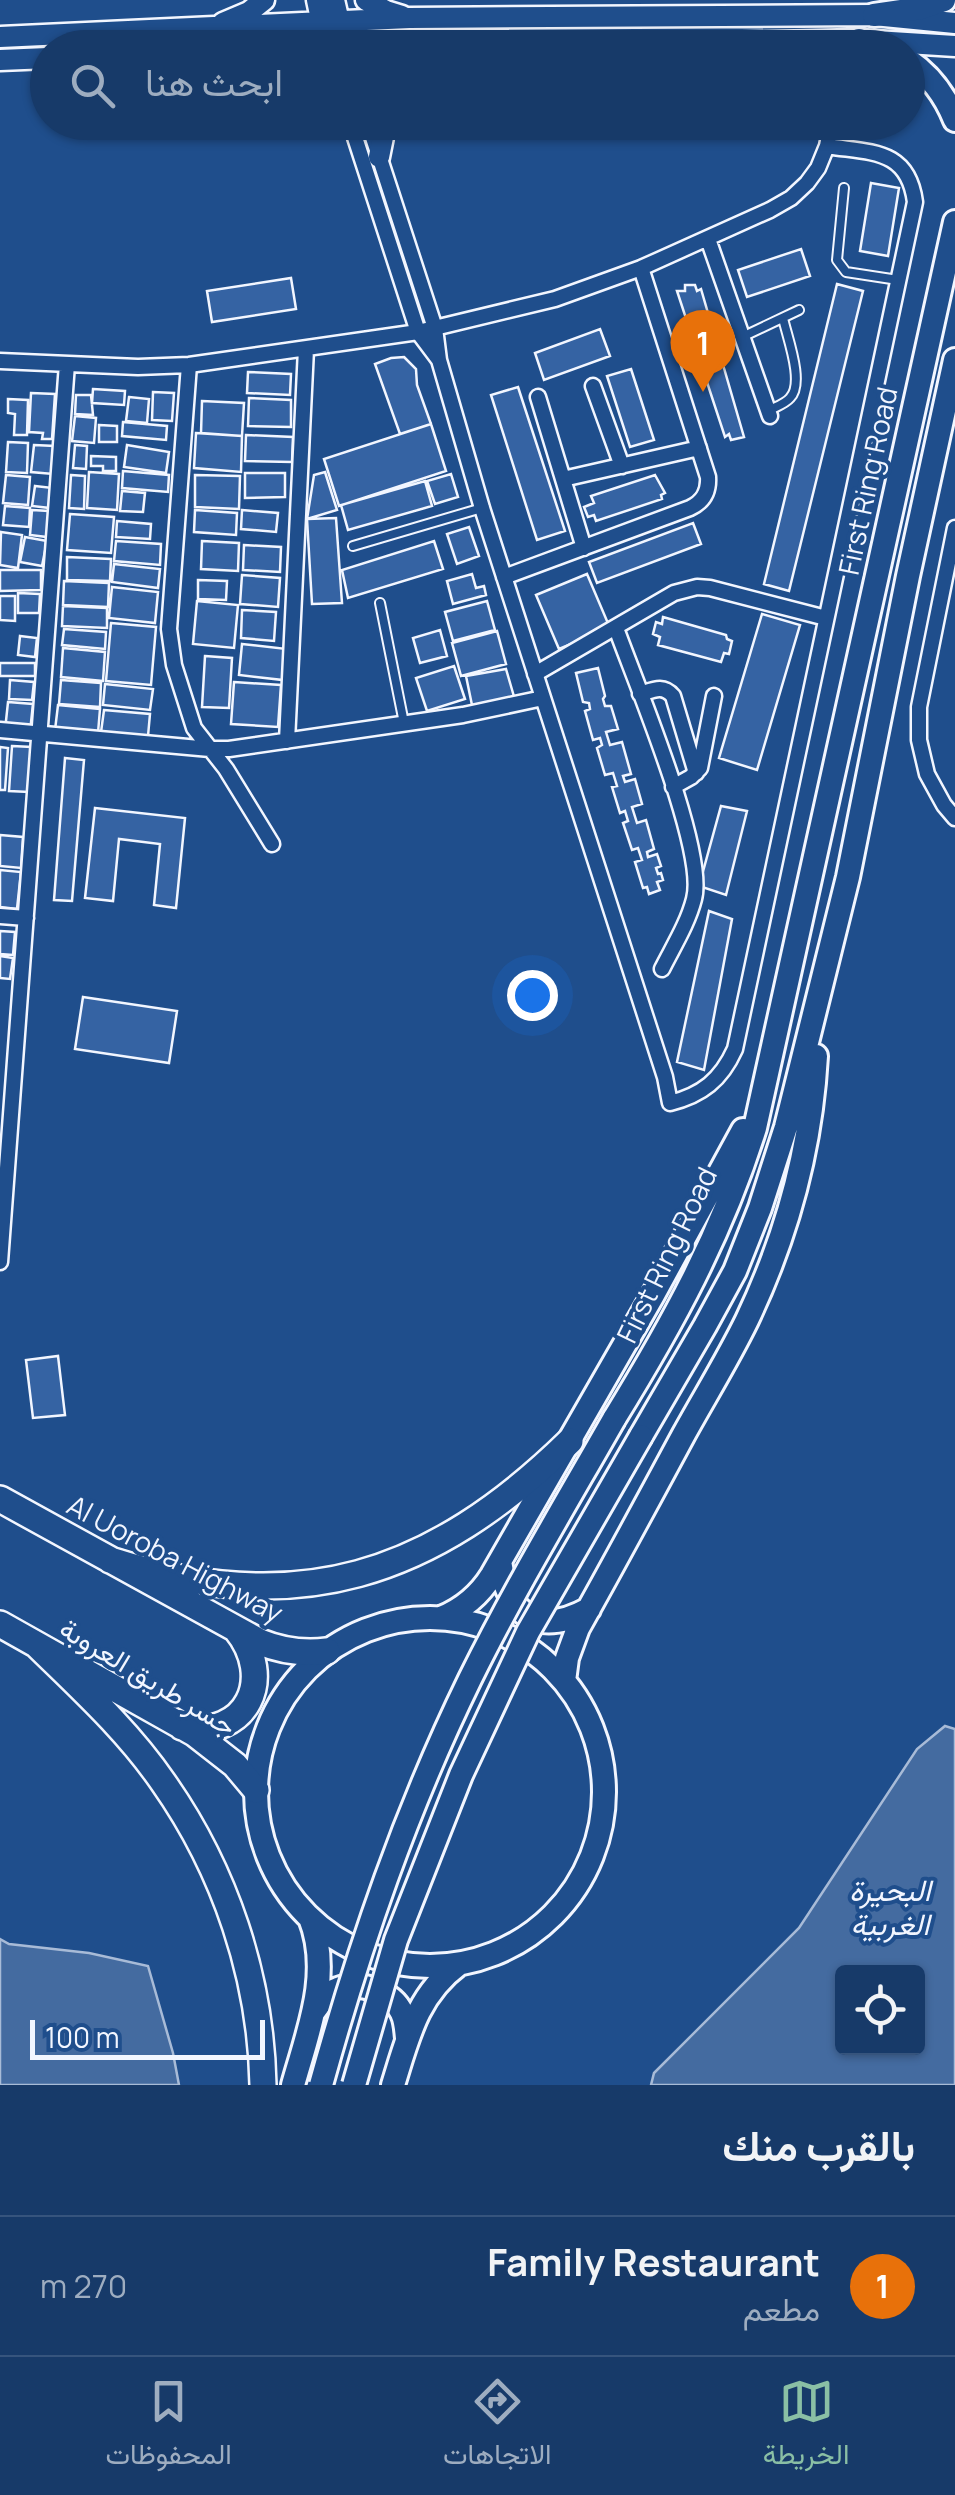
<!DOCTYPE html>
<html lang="ar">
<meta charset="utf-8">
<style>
body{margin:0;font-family:Manrope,Vazirmatn,sans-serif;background:#20416f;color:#f1f3f6;direction:rtl}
.controls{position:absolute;right:30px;bottom:30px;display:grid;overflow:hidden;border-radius:10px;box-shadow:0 2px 8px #0004}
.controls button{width:90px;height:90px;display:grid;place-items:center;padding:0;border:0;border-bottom:2px solid #36547d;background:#173a69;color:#f1f3f6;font:50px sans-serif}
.scale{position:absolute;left:30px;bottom:25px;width:235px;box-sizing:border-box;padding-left:10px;border:5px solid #f2f6ff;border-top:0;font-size:28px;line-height:35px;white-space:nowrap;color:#f2f6ff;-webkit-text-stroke:8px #1f4e8c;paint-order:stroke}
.you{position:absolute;left:532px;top:995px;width:35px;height:35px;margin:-25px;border:8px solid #fff;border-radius:50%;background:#1a73e8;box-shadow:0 0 0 15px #1a73e833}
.badge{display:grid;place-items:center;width:65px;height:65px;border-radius:50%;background:#8abfa5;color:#fff;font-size:32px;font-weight:700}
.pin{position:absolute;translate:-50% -82px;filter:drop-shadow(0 2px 5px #0008)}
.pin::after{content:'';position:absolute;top:52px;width:35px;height:30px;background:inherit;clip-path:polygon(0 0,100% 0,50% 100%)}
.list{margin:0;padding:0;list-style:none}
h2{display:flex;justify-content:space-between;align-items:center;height:130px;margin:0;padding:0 40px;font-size:42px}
h2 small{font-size:32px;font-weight:400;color:#9eadc0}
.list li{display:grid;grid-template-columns:65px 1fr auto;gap:30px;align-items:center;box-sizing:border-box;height:140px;padding:0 40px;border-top:2px solid #36547d}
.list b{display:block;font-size:38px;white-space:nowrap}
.list p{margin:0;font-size:32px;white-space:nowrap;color:#9eadc0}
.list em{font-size:32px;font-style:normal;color:#9eadc0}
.icon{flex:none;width:55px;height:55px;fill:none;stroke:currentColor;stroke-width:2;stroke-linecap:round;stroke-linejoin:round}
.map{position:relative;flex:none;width:955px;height:2085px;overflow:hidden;direction:ltr}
.search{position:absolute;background:#173a69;box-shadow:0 2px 8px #0004;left:30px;right:30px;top:30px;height:110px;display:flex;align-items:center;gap:25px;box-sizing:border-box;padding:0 35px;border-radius:55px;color:#9eadc0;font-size:38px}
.sheet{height:270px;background:#173a69}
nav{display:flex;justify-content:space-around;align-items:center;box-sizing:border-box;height:140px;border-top:2px solid #36547d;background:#173a69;font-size:28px;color:#9eadc0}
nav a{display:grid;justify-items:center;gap:5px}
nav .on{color:#8abfa5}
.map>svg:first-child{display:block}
</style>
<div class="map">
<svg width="955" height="2085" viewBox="0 0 955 2085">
<rect width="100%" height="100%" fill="#1f4e8c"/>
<path fill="#446ba0" stroke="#a8bbd7" stroke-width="2.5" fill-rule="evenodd" d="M945 1726 955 1729V2085H651L654 2073 799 1928 917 1749ZM842 1972H918V2048H842Z
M0 1939 9 1944 89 1953 148 1966 173 2053 179 2085H0Z"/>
<path fill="#3563a3" stroke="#f2f6ff" stroke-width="2.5" d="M871 183 899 188 888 256 860 251Z
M801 249 810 276 747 297 738 270Z
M291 278 296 309 212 322 207 291Z
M837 284 863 291 789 591 764 584Z
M685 285H695L697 291 701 289 744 437 731 440 729 434 725 437 677 291H685Z
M600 329 610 356 544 380 535 353Z
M404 357 416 369 417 385 431 424 400 434 375 364 391 358Z
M631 369 654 440 630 447 607 376Z
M248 372 291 374 290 395 247 393Z
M518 387 565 531 537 540 491 395Z
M93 389 125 391 124 405 92 403Z
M153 392 174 393 172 421 152 420Z
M31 393 55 394 52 439H42L43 433 29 432Z
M76 395H91L93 415 75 414Z
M129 397 149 399 147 423 126 421Z
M249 398 291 400V427L248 426Z
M8 399 28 400 27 435H14L15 414 8 413Z
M202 401 244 403 242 436 201 433Z
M75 416 96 418 94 443 72 441Z
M123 422 167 426 166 440 122 436Z
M431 424 446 471 339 506 324 459Z
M99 425 117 426V442H99Z
M196 433 242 436 241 472 194 468Z
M246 435 293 437 292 462 245 461Z
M8 442 28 443 27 473 6 472Z
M34 445 55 446 53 474 31 472Z
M75 445 87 446 86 469 73 468Z
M127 445 169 452 166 473 124 467Z
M91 456 116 457V471H103V466H91Z
M123 471 169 475 168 492 122 488Z
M89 472 119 474 117 510 87 508Z
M325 472 337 510 307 519 314 475Z
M245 473H285V497L245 498Z
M451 474 458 497 435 504 427 481Z
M6 475 30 477 28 505 3 503Z
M71 475 85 476 84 509 69 508Z
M195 475 240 476 239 509 195 507Z
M655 475 665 493 661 495 662 499 596 521 594 515 588 517 584 507 594 503 591 496Z
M425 481 432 506 348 530 341 505Z
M35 486 53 488 50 508 32 506Z
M122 491 145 493 143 512 120 511Z
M5 506 30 508 29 527 3 525Z
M32 510 49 511 47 537 30 535Z
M195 510 237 513 236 535 194 532Z
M242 510 278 513 276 532 241 529Z
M70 514 114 517 111 553 67 550Z
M336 518 342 603 312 604 307 519Z
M117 521 151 524 150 539 116 537Z
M693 523 701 544 597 583 589 562Z
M469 527 479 556 457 564 447 534Z
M1 532 22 535 18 568 0 565Z
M25 537 47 541 42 566 20 562Z
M116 541 161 544 160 565 114 561Z
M202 541 239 543 238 571 201 569Z
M434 541 443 569 348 598 342 570Z
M244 545 281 547 280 572 243 570Z
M67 557 111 559 110 581 67 580Z
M114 564 160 569 158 588 112 582Z
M0 570H41V590L0 591Z
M472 574 476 588 484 586 486 595 453 604 447 581Z
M587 574 610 628 559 649 536 595Z
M242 575 280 578 278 607 240 604Z
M198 580 227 581 226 600 198 599Z
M64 581 109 583 108 607 63 605Z
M112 587 158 592 155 623 109 618Z
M18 593 40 594 39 613H18Z
M0 596H15V621L0 620Z
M197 601 238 605 234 648 193 644Z
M487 601 495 630 453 641 445 612Z
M63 606 107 608V628L62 626Z
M242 610 276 612 274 641 241 638Z
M762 614 800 625 757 770 719 758Z
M663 617 726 635 727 639 732 641 729 654 724 653 721 662 658 645 660 637 653 634 656 622 662 624Z
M111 623 156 627 151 685 106 681Z
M64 629 106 632 105 649 62 645Z
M440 630 447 656 420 663 413 638Z
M497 631 506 664 461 676 452 643Z
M20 636 37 638 35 657 18 655Z
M242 644 287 649 283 680 239 675Z
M63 648 105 652 103 681 61 677Z
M205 656 232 658 229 708 202 707Z
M0 663H35V676H0Z
M454 666 465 699 427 711 416 678Z
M598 668 605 696 603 699 605 706H611L618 729 606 732 610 745 622 742 631 774 623 776 625 782 635 779 642 804 632 807 637 823 646 820 654 849 647 852 648 857 657 854 661 866 656 868 658 874 661 873 663 880 657 882 660 890 649 894 647 887 643 888 635 862 642 860 638 848 632 850 623 823 628 821 625 811 620 813 612 787 617 786 613 773 605 775 597 748 602 745 600 738 593 740 585 711 590 709 589 703 583 702 576 673Z
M506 669 515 700 473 710 466 676Z
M10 680 34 682 32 700 9 699Z
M61 680 101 683 100 707 59 704Z
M234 682 281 685 278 727 231 724Z
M105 684 153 689 150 710 103 705Z
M8 702 33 704 30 732 5 730Z
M58 705 100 709 98 733 55 730Z
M104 710 150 714 148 736 101 732Z
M12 746 32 747 29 792 9 791Z
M0 747 8 748 5 790H0Z
M65 758 84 760 72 901 54 900Z
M721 806 747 811 726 895 699 886Z
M95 808 185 818 176 908 154 905 160 844 119 839 113 901 85 898Z
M0 835 23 837 21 868 0 866Z
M0 870 21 872 17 909 0 907Z
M709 911 732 919 704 1070 677 1062Z
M0 931 15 932 13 955 0 954Z
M0 956 13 958 10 979 0 978Z
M83 997 177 1011 169 1063 75 1049Z
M58 1356 65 1415 33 1418 26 1360Z"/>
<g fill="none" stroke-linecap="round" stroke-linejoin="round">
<g stroke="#f2f6ff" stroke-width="12">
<path id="lane" d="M844 188 837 260 846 272 898 280
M742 337 799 310
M768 411C775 407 785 404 790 398 805 383 787 337 783 318
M353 546 482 508
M380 603 404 723"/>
</g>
<g stroke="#f2f6ff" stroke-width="19">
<path id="street" d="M350 122 418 332 439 360
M368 122 435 328 439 360 482 508 665 1077 670 1103C702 1095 721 1080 735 1049L915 202C908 148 870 153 827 146
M708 239 770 416
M0 361 138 367 189 365 418 332 555 299 641 268 770 210 791 198 807 183 818 168 827 146 832 122
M189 365 169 629 174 665 194 728 226 769 272 844
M593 386 622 466
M538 397 584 548
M563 479 699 448
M955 528 919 707V740L927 774 944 805 955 818
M504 577 690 508C703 502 709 492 708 477L641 268
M616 628C635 681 707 851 694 899 688 923 673 947 662 969
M535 674 674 593 697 587 710 588 826 618
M640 694C653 690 663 684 673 696L696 773
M0 730 210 749H229L463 715 543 698
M287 741 306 349
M673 787 691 777 700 768 714 696
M0 916 26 918
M0 1262 67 364"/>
</g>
<g stroke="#f2f6ff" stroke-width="25">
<path id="secondary" d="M317 0 327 48
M334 0 345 48
M366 0 386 11 402 16
M223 23 249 12 264 0
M0 37 409 18 874 15 955 23
M501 48 859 40 955 46
M0 60 48 58
M350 122 351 124
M379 157 386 122"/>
</g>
<g stroke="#f2f6ff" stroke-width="28">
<path id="primary" d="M874 15 921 8 944 0
M859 40 878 48
M908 60C930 75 945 95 955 120
M614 1419C673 1323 721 1236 755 1128L955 222
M641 1436 705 1326 735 1271 760 1208 786 1127 848 877 908 576 955 360
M500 1561C508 1616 538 1637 589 1609
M256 1792a174 174 0 1 1 348 0a174 174 0 1 1-348 0Z
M441 1618C463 1609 479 1596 492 1575L653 1295 743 1130
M564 1681 567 1658 578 1628C614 1564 649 1499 684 1434 705 1396 728 1359 747 1320 786 1238 811 1147 816 1056
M314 2011C321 2002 327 1993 338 1989 360 1980 393 1992 402 2013 406 2021 406 2030 407 2038
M293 2085C308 2031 332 1973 310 1918
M393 2085C408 2037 417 1995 459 1964"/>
</g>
<g stroke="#f2f6ff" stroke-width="30">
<path id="highway" d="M0 1499 260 1642C282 1651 303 1654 327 1651
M110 1560C297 1620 432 1576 570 1441
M0 1624 194 1733 235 1765 256 1790
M38 1646C82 1689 128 1731 163 1782 225 1870 261 1977 263 2085
M182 1727C247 1740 276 1678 236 1629"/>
</g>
<use href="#lane" stroke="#1f4e8c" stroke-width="8"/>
<use href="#street" stroke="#1f4e8c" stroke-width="14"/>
<use href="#secondary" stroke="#1f4e8c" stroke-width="20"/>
<use href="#primary" stroke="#1f4e8c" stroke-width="22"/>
<use href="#highway" stroke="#1f4e8c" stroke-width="25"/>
<g stroke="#f2f6ff" stroke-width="28" stroke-linecap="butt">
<path id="primary-bridge" d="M321 2085C360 1944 406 1810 470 1679 514 1590 565 1505 614 1419
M354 2085 396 1940 461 1775 528 1632 641 1436"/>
</g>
<use href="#primary-bridge" stroke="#1f4e8c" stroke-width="22"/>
</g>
<g text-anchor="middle" stroke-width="8" stroke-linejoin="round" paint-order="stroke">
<g font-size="28" fill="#f2f6ff" stroke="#1f4e8c">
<text transform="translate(868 481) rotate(-78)" y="10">First Ring Road</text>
<text transform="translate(667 1255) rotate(-64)" y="10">First Ring Road</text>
<text transform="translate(175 1559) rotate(28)" y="10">Al Uoroba Highway</text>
<text transform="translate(148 1677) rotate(31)" y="10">جسر طريق العروبة</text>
</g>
<g font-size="30" font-style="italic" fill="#f2f6ff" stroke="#1f4e8c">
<text x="890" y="1901">البحيرة<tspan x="890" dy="34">الغربية</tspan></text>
</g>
</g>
</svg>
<div class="controls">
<button><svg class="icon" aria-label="locate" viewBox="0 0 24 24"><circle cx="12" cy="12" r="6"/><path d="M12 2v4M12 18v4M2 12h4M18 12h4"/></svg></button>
</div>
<div class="scale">100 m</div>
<div class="you"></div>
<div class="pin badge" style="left:703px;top:392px;background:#e8710a">1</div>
<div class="search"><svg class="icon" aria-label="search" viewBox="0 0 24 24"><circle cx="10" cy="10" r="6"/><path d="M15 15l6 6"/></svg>ابحث هنا</div>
</div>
<section class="sheet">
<h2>بالقرب منك<small></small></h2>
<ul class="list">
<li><span class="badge" style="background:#e8710a">1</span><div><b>Family Restaurant</b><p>مطعم</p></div><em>270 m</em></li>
</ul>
</section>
<nav>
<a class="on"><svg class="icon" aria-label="map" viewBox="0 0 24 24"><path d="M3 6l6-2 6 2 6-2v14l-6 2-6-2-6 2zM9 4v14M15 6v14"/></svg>الخريطة</a>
<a><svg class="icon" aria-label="directions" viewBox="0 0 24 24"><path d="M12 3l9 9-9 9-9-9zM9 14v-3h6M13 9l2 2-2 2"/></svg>الاتجاهات</a>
<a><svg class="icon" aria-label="saved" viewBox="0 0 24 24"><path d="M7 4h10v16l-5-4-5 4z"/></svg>المحفوظات</a>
</nav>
